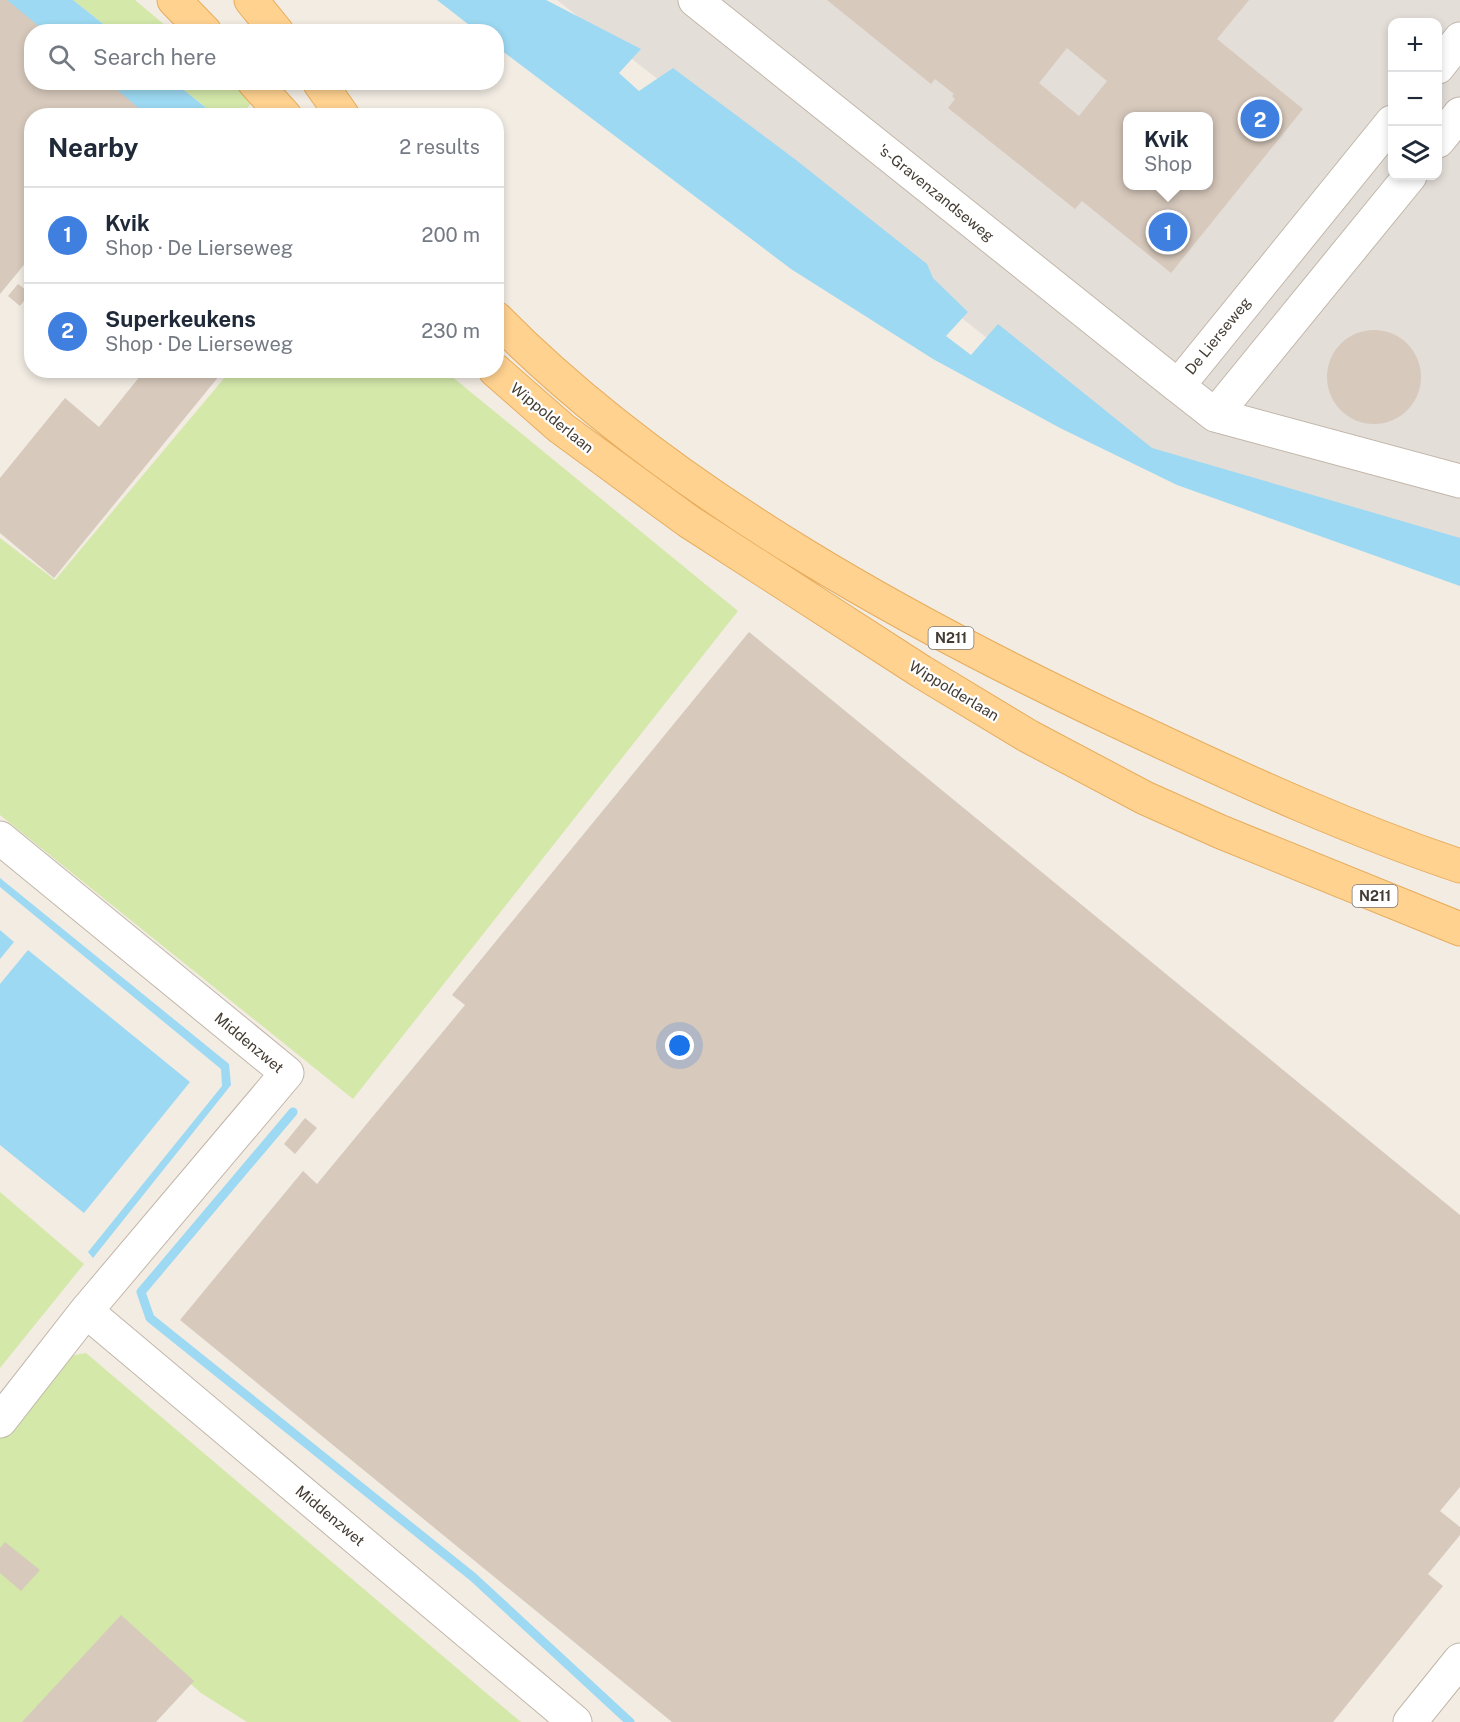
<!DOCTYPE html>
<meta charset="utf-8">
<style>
body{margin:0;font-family:"Public Sans",sans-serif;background:#f2f2f3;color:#1f2937}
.controls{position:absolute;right:18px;top:18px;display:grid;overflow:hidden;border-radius:12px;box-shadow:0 3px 9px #0003}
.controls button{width:54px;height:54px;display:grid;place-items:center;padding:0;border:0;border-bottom:2px solid #e0e1e3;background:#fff;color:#1f2937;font:30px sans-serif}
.you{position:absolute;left:680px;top:1046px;width:21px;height:21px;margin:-15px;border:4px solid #fff;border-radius:50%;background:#1a73e8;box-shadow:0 0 0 9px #1a73e833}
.badge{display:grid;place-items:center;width:39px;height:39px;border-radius:50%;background:#ea580c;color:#fff;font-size:20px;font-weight:700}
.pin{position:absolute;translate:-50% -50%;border:3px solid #fff;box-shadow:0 2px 6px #0006}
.popup{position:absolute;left:1123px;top:112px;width:90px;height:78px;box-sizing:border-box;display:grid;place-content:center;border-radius:12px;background:#fff;filter:drop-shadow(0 2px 4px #0005);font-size:20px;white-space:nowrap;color:#747a83}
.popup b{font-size:22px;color:#1f2937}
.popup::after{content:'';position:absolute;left:50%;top:100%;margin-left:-12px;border:12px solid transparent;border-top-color:#fff}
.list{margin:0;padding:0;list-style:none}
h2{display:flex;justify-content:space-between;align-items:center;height:78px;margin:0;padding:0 24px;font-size:26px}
h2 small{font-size:20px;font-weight:400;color:#747a83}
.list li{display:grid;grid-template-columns:39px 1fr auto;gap:18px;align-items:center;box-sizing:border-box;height:96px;padding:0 24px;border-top:2px solid #e0e1e3}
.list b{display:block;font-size:22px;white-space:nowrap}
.list p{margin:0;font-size:20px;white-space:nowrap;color:#747a83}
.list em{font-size:20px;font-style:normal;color:#747a83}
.icon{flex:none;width:33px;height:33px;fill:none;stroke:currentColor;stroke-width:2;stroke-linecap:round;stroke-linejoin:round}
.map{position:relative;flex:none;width:1460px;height:1722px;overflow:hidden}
.search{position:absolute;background:#fff;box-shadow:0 3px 9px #0003;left:24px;top:24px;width:480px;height:66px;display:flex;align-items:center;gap:15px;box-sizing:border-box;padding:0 21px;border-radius:24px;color:#747a83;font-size:22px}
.panel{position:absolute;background:#fff;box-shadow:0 3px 9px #0003;left:24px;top:108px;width:480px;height:270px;border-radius:24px}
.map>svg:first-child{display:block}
</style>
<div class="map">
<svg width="1460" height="1722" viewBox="0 0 1460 1722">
<rect width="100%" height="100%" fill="#f2ece3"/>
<path fill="#e4ded9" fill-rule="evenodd" d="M557 0H1460V547L1150 458 1038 378ZM1392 22H1438V176H1392ZM1128 116H1208V186H1128Z"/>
<path fill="#d4e8aa" d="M73 0H135L172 31H112Z
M175 83H233L254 100 241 115H215Z
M231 370 445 371 738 611 353 1099 0 815V538L55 580Z
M0 1192 84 1264 0 1368Z
M86 1353 485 1692 521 1722H247L201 1693 121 1622 31 1722H0V1434L64 1357Z"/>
<path fill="#9dd9f2" d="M0 0H73L112 31H37Z
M437 0H546L641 49 619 73 639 91 673 68 796 160 927 264 933 278 968 312 946 336 971 355 998 324 1152 448 1460 538V586L1177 485 1060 428 933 359 791 269 497 47 496 32 477 31Z
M98 83H175L215 115H138Z
M0 878 229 1064 231 1085 93 1258 88 1252 222 1086 221 1069 0 887Z
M0 930 14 942 0 959Z
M28 950 190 1082 84 1213 0 1145V984Z"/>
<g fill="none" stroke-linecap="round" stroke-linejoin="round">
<path stroke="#9dd9f2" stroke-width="9" d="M293 1112 141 1292 150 1318 473 1577 630 1722"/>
</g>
<path fill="#d7c9bc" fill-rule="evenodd" d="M0 0H7L46 32H32V82H108L148 116H32V255L0 294Z
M827 0H1249L1217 39 1303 109 1171 273 1082 201 1075 209 948 108 955 99 952 96 954 94 935 79 931 84ZM1067 48 1107 81 1079 116 1039 83ZM1128 116H1208V186H1128Z
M18 284 30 293 20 306 8 296Z
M1327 377a47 47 0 1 1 94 0a47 47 0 1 1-94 0Z
M145 370H224L54 578 0 533V478L65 398 99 427Z
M749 632 1460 1215V1487L1440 1511 1460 1527V1535L1428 1574 1443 1586 1333 1722H672L180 1320 303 1171 317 1184 465 1005 452 995Z
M305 1118 317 1128 295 1154 284 1144Z
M5 1542 40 1570 21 1591 0 1573V1548Z
M121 1615 194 1681 156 1722H22Z"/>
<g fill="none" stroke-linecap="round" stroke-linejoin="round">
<g stroke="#c1b6a9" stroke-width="35">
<path id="minor" d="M695 0 1178 386
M1438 67 1460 39
M1392 122 1178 386 1215 415 1410 176
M1438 141 1460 114
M1215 415 1460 481
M0 838 287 1073 86 1311 0 1421
M86 1311 575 1722
M1410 1722 1460 1660"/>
</g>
<g stroke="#e7ad5d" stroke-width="35">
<path id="major" d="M174 0 205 32
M251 0 277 32
M254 82 285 116
M319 82 343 116
M496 318C671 496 924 632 1149 736 1251 784 1353 830 1460 866
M495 370 561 428 688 521 922 672 1028 736 1145 798 1221 832 1460 929"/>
</g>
<use href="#minor" stroke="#fff" stroke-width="33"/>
<use href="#major" stroke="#ffd290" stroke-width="33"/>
</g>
<g text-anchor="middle" stroke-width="4.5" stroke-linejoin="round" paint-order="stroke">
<g fill="#fff" stroke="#7c7670" stroke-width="1.5">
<rect x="928.5" y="627" width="45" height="22" rx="4.5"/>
<rect x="1352.5" y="885" width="45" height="22" rx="4.5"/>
</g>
<g font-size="14" font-weight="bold" fill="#443c33">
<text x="951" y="643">N211</text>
<text x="1375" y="901">N211</text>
</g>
<g font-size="15" fill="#443c33" stroke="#fff">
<text transform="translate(936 193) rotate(39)" y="5">'s-Gravenzandseweg</text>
<text transform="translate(1218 336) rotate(-51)" y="5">De Lierseweg</text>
<text transform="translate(552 418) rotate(39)" y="5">Wippolderlaan</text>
<text transform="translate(954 691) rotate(31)" y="5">Wippolderlaan</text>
<text transform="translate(249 1043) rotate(40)" y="5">Middenzwet</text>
<text transform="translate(330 1516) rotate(40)" y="5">Middenzwet</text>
</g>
</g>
</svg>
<div class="controls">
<button>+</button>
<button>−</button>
<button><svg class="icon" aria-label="layers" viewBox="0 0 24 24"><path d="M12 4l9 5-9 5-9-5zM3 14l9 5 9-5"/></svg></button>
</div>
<div class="you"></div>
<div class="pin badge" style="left:1168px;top:232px;background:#3f7fe0">1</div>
<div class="popup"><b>Kvik</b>Shop</div>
<div class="pin badge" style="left:1260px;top:119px;background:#3f7fe0">2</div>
<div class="search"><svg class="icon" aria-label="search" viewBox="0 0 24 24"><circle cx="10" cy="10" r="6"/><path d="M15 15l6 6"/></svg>Search here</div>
<section class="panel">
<h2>Nearby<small>2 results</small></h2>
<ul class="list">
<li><span class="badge" style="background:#3f7fe0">1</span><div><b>Kvik</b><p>Shop · De Lierseweg</p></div><em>200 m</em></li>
<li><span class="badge" style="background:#3f7fe0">2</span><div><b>Superkeukens</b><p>Shop · De Lierseweg</p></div><em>230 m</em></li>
</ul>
</section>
</div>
